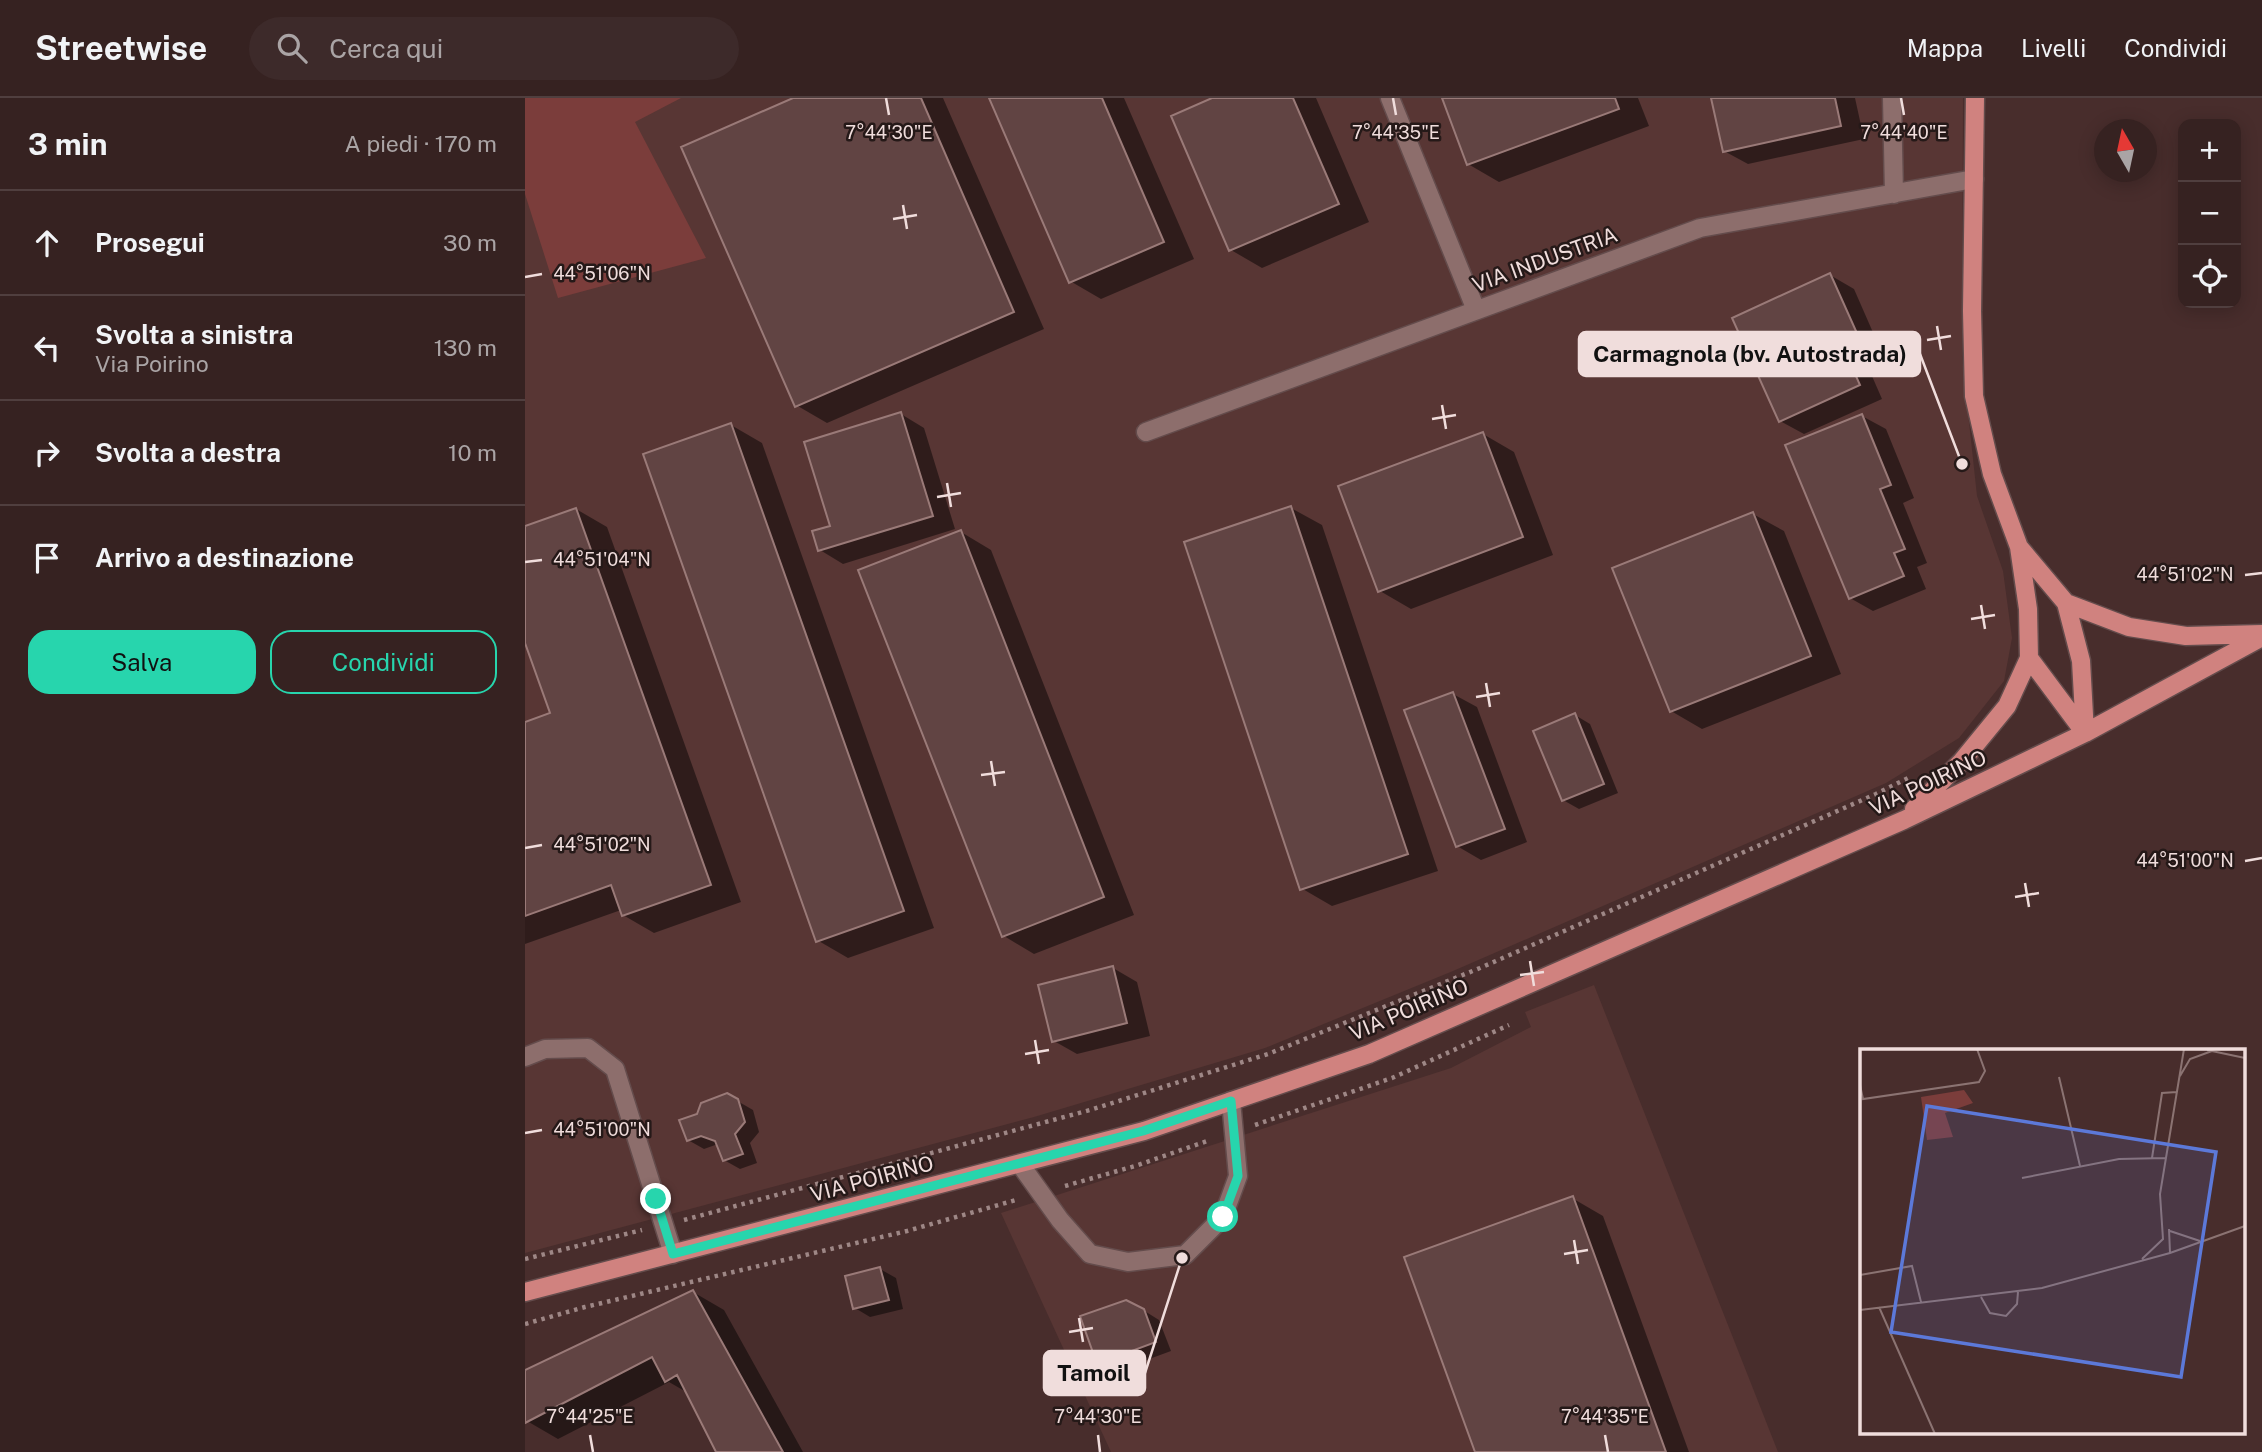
<!DOCTYPE html>
<html lang="it">
<meta charset="utf-8">
<style>
body{margin:0;font-family:"Public Sans",sans-serif;background:#3d2a2a;color:#f1f3f6}
.controls{position:absolute;right:21px;top:21px;display:grid;overflow:hidden;border-radius:14px;box-shadow:0 4px 18px #0003}
.controls button{width:63px;height:63px;display:grid;place-items:center;padding:0;border:0;border-bottom:2px solid #503f3f;background:#362221;color:#f1f3f6;font:35px sans-serif}
.compass{position:absolute;left:1569px;top:21px;width:63px;height:63px;border-radius:50%;background:#362221;box-shadow:0 4px 18px #0003;rotate:351deg}
.stop{position:absolute;width:21px;height:21px;margin:-16px;border:5px solid #27d5ad;border-radius:50%;background:#fff}
.stop.end{background:#27d5ad;border-color:#fff;box-shadow:0 2px 7px #0008}
.list{margin:0;padding:0;list-style:none}
h2{display:flex;justify-content:space-between;align-items:center;height:91px;margin:0;padding:0 28px;font-size:30px}
h2 small{font-size:23px;font-weight:400;color:#aaa4a5}
.list li{display:grid;grid-template-columns:46px 1fr auto;gap:21px;align-items:center;box-sizing:border-box;height:105px;padding:0 28px;border-top:2px solid #503f3f}
.list b{display:block;font-size:26px;white-space:nowrap}
.list p{margin:0;font-size:23px;white-space:nowrap;color:#aaa4a5}
.list em{font-size:23px;font-style:normal;color:#aaa4a5}
.actions{display:flex;gap:14px;padding:21px 28px}
.actions a{flex:1;padding:16px 0;border:2px solid #27d5ad;border-radius:21px;text-align:center;font-size:24px;color:#27d5ad}
.actions .main{background:#27d5ad;color:#111}
.icon{flex:none;width:38px;height:38px;fill:none;stroke:currentColor;stroke-width:2;stroke-linecap:round;stroke-linejoin:round}
.map{position:relative;flex:none;width:1737px;height:1354px;overflow:hidden}
header{display:flex;align-items:center;gap:42px;box-sizing:border-box;height:98px;padding:0 35px;background:#362221;border-bottom:2px solid #503f3f}
header strong{font-size:33px}
nav{display:flex;gap:38px;margin-inline-start:auto;font-size:24px}
.search{width:490px;height:63px;background:#3d2a2a;display:flex;align-items:center;gap:18px;box-sizing:border-box;padding:0 24px;border-radius:38px;color:#aaa4a5;font-size:26px}
main{display:flex}
aside{flex:1;background:#362221}
.map>svg:first-child{display:block}
</style>
<header>
<strong>Streetwise</strong>
<div class="search"><svg class="icon" aria-label="search" viewBox="0 0 24 24"><circle cx="10" cy="10" r="6"/><path d="M15 15l6 6"/></svg>Cerca qui</div>
<nav><a>Mappa</a><a>Livelli</a><a>Condividi</a></nav>
</header>
<main>
<aside>
<h2>3 min<small>A piedi · 170 m</small></h2>
<ul class="list">
<li><svg class="icon" aria-label="ahead" viewBox="0 0 24 24"><path d="M12 20V5M6 11l6-6 6 6"/></svg><div><b>Prosegui</b></div><em>30 m</em></li>
<li><svg class="icon" aria-label="left" viewBox="0 0 24 24"><path d="M17 20v-9H6M10 6l-5 5 5 5"/></svg><div><b>Svolta a sinistra</b><p>Via Poirino</p></div><em>130 m</em></li>
<li><svg class="icon" aria-label="right" viewBox="0 0 24 24"><path d="M7 20v-9h11M14 6l5 5-5 5"/></svg><div><b>Svolta a destra</b></div><em>10 m</em></li>
<li><svg class="icon" aria-label="arrive" viewBox="0 0 24 24"><path d="M6 21V4h12l-3 4 3 4H6"/></svg><div><b>Arrivo a destinazione</b></div></li>
</ul>
<div class="actions"><a class="main">Salva</a><a>Condividi</a></div>
</aside>
<div class="map">
<svg width="1737" height="1354" viewBox="0 0 1737 1354">
<rect width="100%" height="100%" fill="#482d2c"/>
<path fill="#583634" d="M0 0H1438L1437 259 1452 398 1478 473 1487 540 1479 583 1434 640 1361 685 928 873 740 950 509 1019 0 1155Z
M1069 887 1253 1354H586L476 1115 926 970 1006 929 1000 914Z"/>
<path fill="#7b3d3b" d="M0 0H156L110 24 181 160 33 200 0 96Z"/>
<path fill="#0007" d="M273 0H418L519 231 302 325 271 307Z
M466 0H599L669 161 576 201 545 183Z
M692 0H791L844 124 737 170 706 152Z
M919 0H1113L1124 28 974 84 943 66Z
M1188 0H1330L1339 41 1223 66 1199 53Z
M1305 177 1329 191 1357 255 1340 262 1357 301 1279 336 1255 323Z
M376 316 399 330 430 431 318 466 295 452Z
M1337 318 1361 331 1389 400 1378 405 1402 465 1392 469 1401 491 1348 513 1325 500Z
M206 327 237 345 409 830 323 860 292 842Z
M958 336 989 354 1028 457 886 511 855 493Z
M766 410 797 427 913 773 807 808 776 790Z
M51 411 82 429 216 804 129 835 98 817 96 812 0 846V626L27 616 0 540V430Z
M1228 416 1259 433 1316 576 1177 631 1146 613Z
M436 434 466 452 609 817 509 856 479 838Z
M928 596 952 609 1002 744 956 762 932 748Z
M1050 617 1065 626 1093 695 1054 711 1038 702Z
M588 870 612 884 625 938 552 956 529 943Z
M202 997 228 1012 234 1034 225 1045 232 1065 215 1071 199 1062 193 1046 179 1051 163 1042 173 1017Z
M1047 1100 1078 1118 1164 1354H952Z
M355 1171 371 1180 378 1211 345 1219 330 1210Z
M168 1194 199 1212 278 1354H193L163 1295 144 1284 33 1341 2 1323 0 1320V1273Z
M618 1212 634 1222 646 1253 589 1274 574 1265Z"/>
<path fill="#614443" stroke="#9a7a78" stroke-width="2" d="M268 0H396L489 214 270 309 156 49Z
M464 0H577L639 144 544 185Z
M687 0H768L814 106 704 153 646 18Z
M917 0H1090L1094 11 942 67Z
M1186 0H1310L1316 28 1198 54Z
M1305 175 1335 242 1318 249 1335 287 1254 324 1207 220Z
M376 314 408 418 293 453 287 433 305 428 279 344Z
M1337 316 1366 387 1355 391 1380 451 1369 455 1379 478 1324 501 1260 347Z
M206 325 379 813 291 844 118 356Z
M958 334 998 439 853 494 813 388Z
M766 408 883 756 775 792 659 444Z
M51 410 186 787 97 818 86 787 0 818V624L25 615 0 545V428Z
M1228 414 1286 558 1145 614 1087 470Z
M436 432 579 799 477 839 333 472Z
M928 594 980 731 931 749 879 612Z
M1050 615 1079 686 1037 703 1008 633Z
M588 868 602 925 527 944 513 887Z
M202 995 213 1001 220 1024 210 1036 218 1056 198 1063 190 1043 176 1038 162 1043 154 1022 172 1016 176 1005Z
M1048 1098 1141 1354H950L879 1159Z
M355 1169 364 1202 328 1211 320 1178Z
M168 1192 258 1354H191L152 1277 140 1284 127 1259 0 1325V1272Z
M601 1202 619 1211 631 1244 572 1266 555 1218Z"/>
<g fill="none" stroke-linecap="round" stroke-linejoin="round">
<g stroke="#644c4c" stroke-width="21">
<path id="minor" d="M865 0 951 212
M1367 0 1369 96
M621 334 1175 130 1449 81
M0 959 20 951 63 950 90 971 148 1156
M495 1066 535 1122 565 1156 603 1164 660 1157 698 1119 713 1078 706 1003"/>
</g>
<g stroke="#644c4c" stroke-width="21">
<path id="major" d="M1494 449 1541 505 1556 563 1560 635
M1541 505 1604 529 1661 538 1737 536
M1504 560 1560 635
M1389 711 1437 663 1482 608 1504 560 1503 511 1494 449 1467 376 1449 298 1447 213 1450 0
M0 1194 619 1033 844 956 1379 722 1560 635 1737 539"/>
</g>
<path stroke="#9e8786" stroke-width="4.5" stroke-dasharray="3.5 5" stroke-linecap="butt" d="M730 1027 867 980 984 927
M540 1088 610 1068 685 1042
M159 1122 565 1012 743 956 955 870 1351 696 1383 680
M0 1161 117 1132
M0 1226 60 1209 382 1133 491 1102"/>
<use href="#minor" stroke="#8d6e6c" stroke-width="18"/>
<use href="#major" stroke="#d0827f" stroke-width="18"/>
</g>
<g fill="none" stroke-linecap="round" stroke-linejoin="round">
<path stroke="#27d5ad" stroke-width="9" d="M131 1101 148 1156 618 1033 706 1003 713 1078 698 1119"/>
</g>
<path fill="none" stroke="#f0dddc" stroke-width="2.5" d="M361 0 364 17M868 0 871 17M1376 0 1379 17M378 107 382 131M368 121 392 117M0 179 17 176M1412 228 1416 252M1402 242 1426 238M917 307 921 331M907 321 931 317M422 385 426 409M412 399 436 395M0 464 17 462M1720 477 1737 475M1456 507 1460 531M1446 521 1470 517M961 585 965 609M951 599 975 595M466 663 470 688M456 677 480 674M0 750 17 747M1720 763 1737 760M1500 785 1504 809M1490 799 1514 795M1005 863 1009 888M995 877 1019 874M510 942 514 966M500 956 524 952M0 1035 17 1032M1049 1142 1053 1166M1039 1156 1063 1152M554 1220 558 1244M544 1234 568 1230M65 1337 68 1354M573 1337 575 1354M1080 1337 1083 1354"/>
<g text-anchor="middle" stroke-width="5" stroke-linejoin="round" paint-order="stroke">
<g font-size="21" fill="#f0dddc" stroke="#251918">
<text transform="translate(1020 162) rotate(-20)" y="7">VIA INDUSTRIA</text>
<text transform="translate(1403 685) rotate(-25)" y="7">VIA POIRINO</text>
<text transform="translate(884 912) rotate(-23)" y="7">VIA POIRINO</text>
<text transform="translate(347 1081) rotate(-15)" y="7">VIA POIRINO</text>
</g>
</g>
<g transform="translate(1335 951)">
<rect width="385" height="385" fill="#482d2c"/>
<path d="M104 41 113 54 85 64 93 88 67 91 61 48Z" fill="#7b3d3b"/>
<path fill="none" stroke="#8b7372" stroke-width="2" d="M347 1 385 9M320 27 330 10 352 2M199 28 220 117M0 36 3 50 119 33 125 22 117 0M292 109 302 44 317 43M162 129 259 110 306 109M309 180 310 204M310 182 340 192M282 210 303 190 300 145 324 0M0 226 52 217 61 253M121 248 130 264 146 267 157 255 158 243M19 258 75 385M0 261 182 239 310 204 385 177"/>
<path fill="#5c79d9" fill-opacity="0.15" stroke="#5c79d9" stroke-width="3.5" d="M67 57 356 103 321 328 31 283Z"/>
<rect width="385" height="385" fill="none" stroke="#f0dddc" stroke-width="3.5"/>
</g>
<g font-size="18" text-anchor="middle" fill="#f0dddc" stroke="#251918" stroke-width="5" stroke-linejoin="round" paint-order="stroke">
<text x="364" y="41">7°44'30"E</text>
<text x="871" y="41">7°44'35"E</text>
<text x="1379" y="41">7°44'40"E</text>
<text x="77" y="182">44°51'06"N</text>
<text x="77" y="468">44°51'04"N</text>
<text x="1660" y="483">44°51'02"N</text>
<text x="77" y="753">44°51'02"N</text>
<text x="1660" y="769">44°51'00"N</text>
<text x="77" y="1038">44°51'00"N</text>
<text x="65" y="1325">7°44'25"E</text>
<text x="573" y="1325">7°44'30"E</text>
<text x="1080" y="1325">7°44'35"E</text>
</g>
<path fill="none" stroke="#f0dddc" stroke-width="2.5" d="M1437 366L1395 256M657 1160L620 1275"/>
<g fill="#f0dddc" stroke="#251918" stroke-width="2.5">
<circle cx="1437" cy="366" r="7"/>
<circle cx="657" cy="1160" r="7"/>
</g>
<g fill="#f0dddc" stroke="#f0dddc" stroke-width="2.5">
<rect x="1054" y="234" width="341" height="44" rx="7"/>
<rect x="519" y="1253" width="101" height="44" rx="7"/>
</g>
<g font-size="23" text-anchor="middle" font-weight="bold" fill="#111">
<text x="1225" y="264">Carmagnola (bv. Autostrada)</text>
<text x="569" y="1283">Tamoil</text>
</g>
</svg>
<div class="controls">
<button>+</button>
<button>−</button>
<button><svg class="icon" aria-label="locate" viewBox="0 0 24 24"><circle cx="12" cy="12" r="6"/><path d="M12 2v4M12 18v4M2 12h4M18 12h4"/></svg></button>
</div>
<svg class="compass" viewBox="-18 -18 36 36"><path d="M0-13l5 13h-10z" fill="#e53935"/><path d="M0 13l5-13h-10z" fill="#aaa4a5"/></svg>
<div class="stop" style="left:698px;top:1119px"></div>
<div class="stop end" style="left:131px;top:1101px"></div>
</div>
</main>
